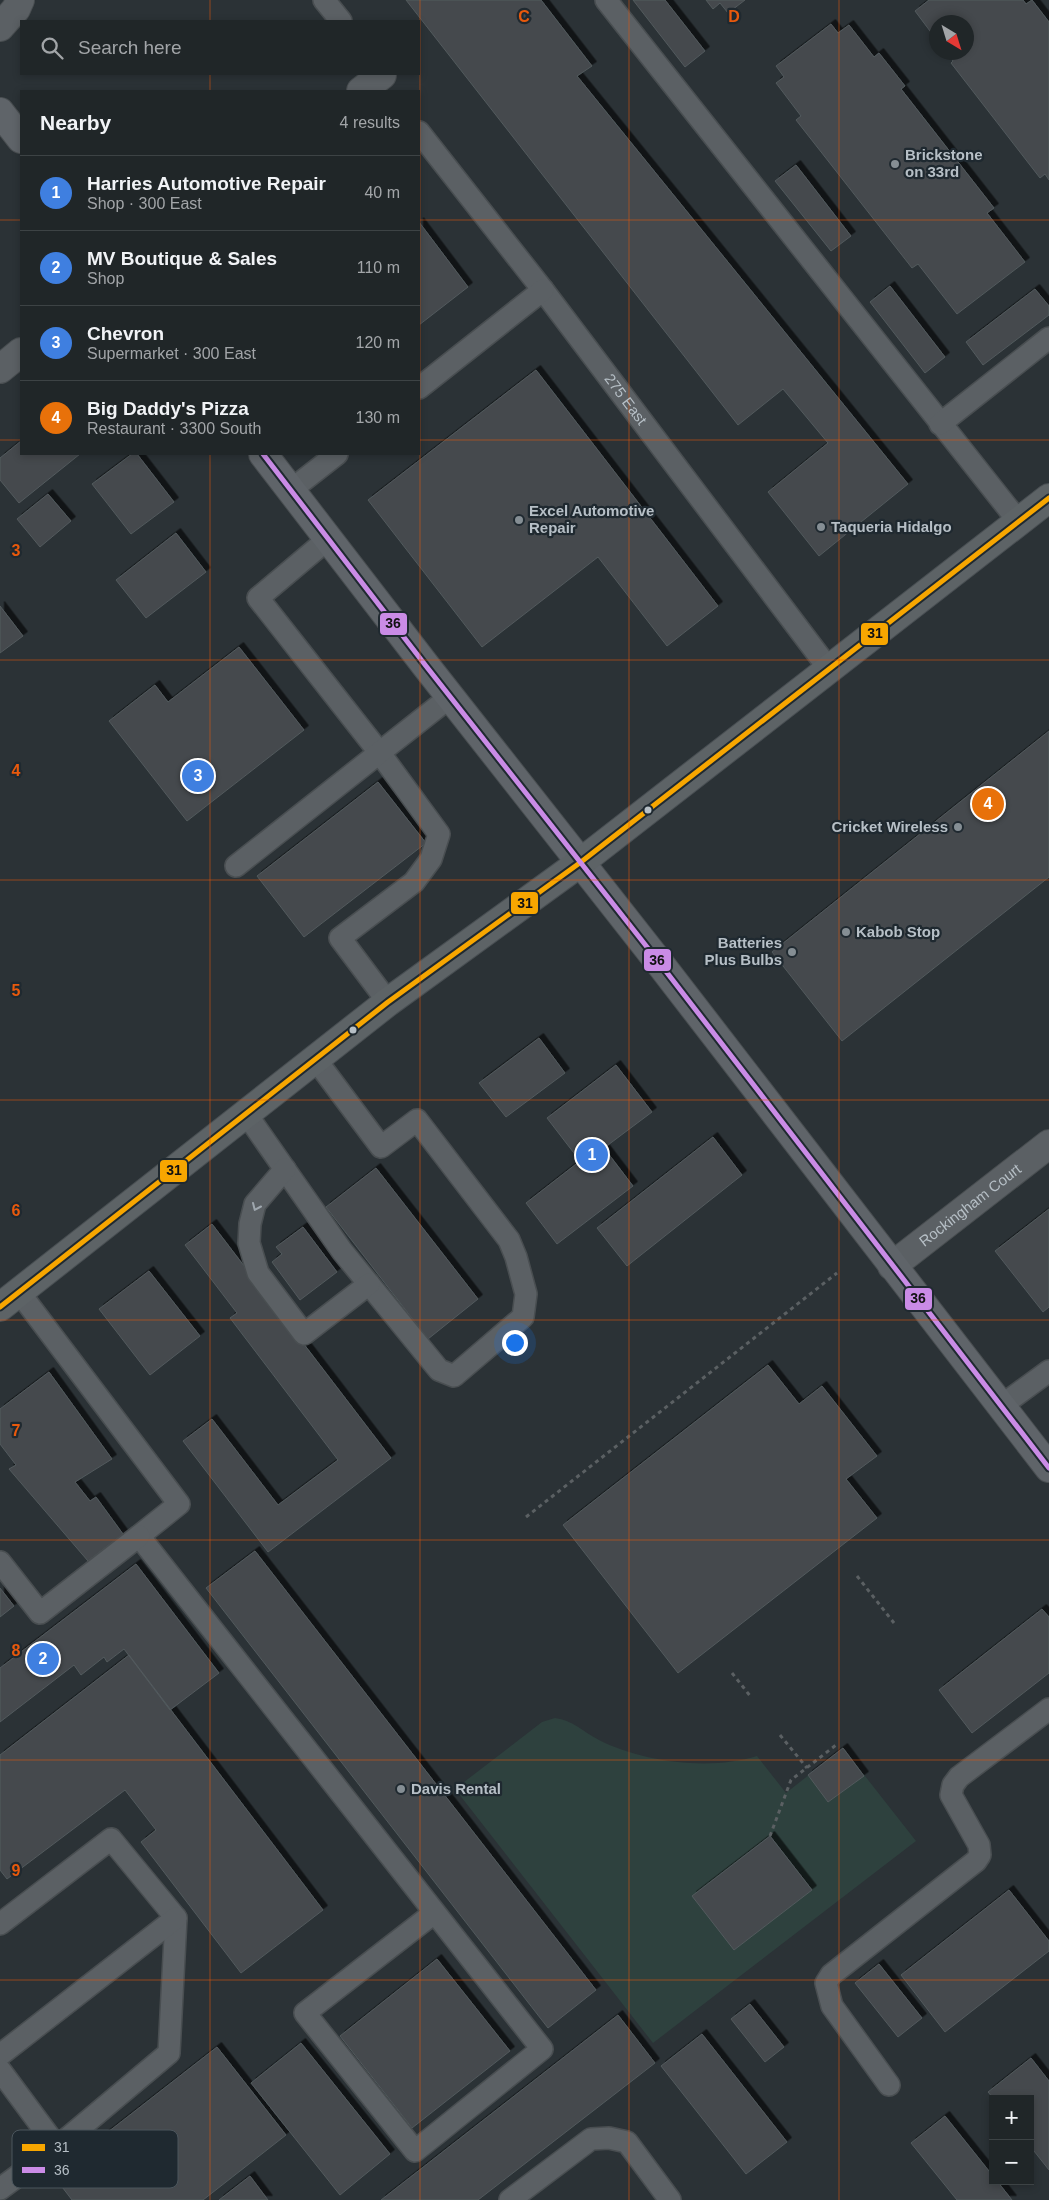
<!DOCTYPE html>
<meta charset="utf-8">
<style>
body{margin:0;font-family:Helvetica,sans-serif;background:#282e30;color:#f1f3f6}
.controls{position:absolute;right:15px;bottom:15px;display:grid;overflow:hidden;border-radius:0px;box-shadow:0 2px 8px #0003}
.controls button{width:45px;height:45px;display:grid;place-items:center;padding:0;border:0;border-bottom:1px solid #3d4345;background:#202628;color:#f1f3f6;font:25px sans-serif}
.compass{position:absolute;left:929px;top:15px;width:45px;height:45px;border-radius:50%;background:#202628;box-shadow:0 2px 8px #0003;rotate:142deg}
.you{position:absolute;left:514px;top:1342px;width:18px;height:18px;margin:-12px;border:4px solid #fff;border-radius:50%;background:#1a73e8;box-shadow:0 0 0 8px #1a73e833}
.badge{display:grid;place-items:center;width:32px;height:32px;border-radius:50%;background:#858e94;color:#fff;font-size:16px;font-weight:700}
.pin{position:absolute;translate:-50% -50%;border:2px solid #fff;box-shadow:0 1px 5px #0006}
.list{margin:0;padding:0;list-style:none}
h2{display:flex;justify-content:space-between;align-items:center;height:65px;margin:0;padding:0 20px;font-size:21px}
h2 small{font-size:16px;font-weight:400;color:#a2a5a8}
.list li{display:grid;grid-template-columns:32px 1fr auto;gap:15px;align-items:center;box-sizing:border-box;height:75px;padding:0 20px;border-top:1px solid #3d4345}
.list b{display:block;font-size:19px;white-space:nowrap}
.list p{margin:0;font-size:16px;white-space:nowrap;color:#a2a5a8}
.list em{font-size:16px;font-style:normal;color:#a2a5a8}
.icon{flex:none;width:28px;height:28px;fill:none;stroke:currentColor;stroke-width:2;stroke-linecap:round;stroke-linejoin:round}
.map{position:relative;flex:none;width:1049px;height:2200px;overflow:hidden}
.search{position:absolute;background:#202628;box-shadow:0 2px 8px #0003;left:20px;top:20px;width:400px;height:55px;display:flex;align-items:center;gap:12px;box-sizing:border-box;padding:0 18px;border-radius:0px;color:#a2a5a8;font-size:19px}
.panel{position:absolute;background:#202628;box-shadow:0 2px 8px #0003;left:20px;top:90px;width:400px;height:365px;border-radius:0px}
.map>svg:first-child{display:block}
</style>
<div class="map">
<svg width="1049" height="2200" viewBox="0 0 1049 2200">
<defs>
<filter id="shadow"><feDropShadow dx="4.5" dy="-4.5" stdDeviation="0" flood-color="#0009"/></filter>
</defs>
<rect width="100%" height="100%" fill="#2b3236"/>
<path fill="#2e413e" d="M555 1718C573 1720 583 1732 599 1740 642 1762 710 1771 757 1756L786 1793 843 1748 916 1841 653 2043 455 1789 542 1722Z"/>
<path fill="#444a4e" stroke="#535a5d" filter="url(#shadow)" d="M406 0H541L592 66 577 76 908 484 819 556 768 492 828 443 783 389 738 425Z
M633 0H665L705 51 685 67Z
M706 0H745L728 13 720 3 713 9Z
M929 0H1023L1026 4 1032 0 1049 22V180L1045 174 1040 178 951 63 953 61 947 52H966V22H936V39L915 11Z
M831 24 838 33 849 25 874 57 879 53 905 86 901 89 994 208 987 213 1025 262 957 314 918 264 912 268 796 120 801 116 776 83 784 77 776 66Z
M796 165 851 236 831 251 775 181Z
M419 222 468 287 419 325Z
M890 286 945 357 925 373 870 302Z
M1035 289 1049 306V315L983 365 966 342Z
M536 370 718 606 667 646 598 557 482 647 368 500Z
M21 441V454H80L19 503 0 480V458Z
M132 454H137L174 502 131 534 92 484Z
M48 494 71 521 40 547 17 519Z
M176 533 206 572 146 618 116 580Z
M0 606 23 636 0 653Z
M239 647 304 730 187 821 109 721 155 685 168 702Z
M1049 731V877L842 1041 772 952Z
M378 782 426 843 304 937 257 876Z
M539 1038 565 1073 506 1117 479 1083Z
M616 1065 652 1112 604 1148 633 1186 557 1244 526 1203 580 1161 547 1118Z
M713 1137 742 1175 627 1266 597 1228Z
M376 1168 478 1299 428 1339 326 1207Z
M1049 1209V1307L1043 1312 995 1251Z
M212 1224 391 1458 268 1552 183 1441 212 1419 278 1505 338 1460 230 1318 237 1313 185 1245Z
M303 1227 337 1272 300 1300 272 1262 282 1254 276 1247Z
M149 1271 200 1336 150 1375 99 1309Z
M768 1365 799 1404 822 1386 877 1456 846 1479 877 1518 678 1673 563 1525Z
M49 1372 112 1459 75 1482 90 1501 96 1497 123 1534 88 1561 9 1469 16 1465 0 1444V1409Z
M255 1551 596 1990 548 2028 206 1588Z
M136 1564 219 1673 170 1710 124 1649 107 1662 104 1657 81 1675 74 1665 0 1722V1668Z
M0 1588 14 1606 0 1617Z
M1042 1609 1049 1617V1673L972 1733 939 1690Z
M129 1655 323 1910 241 1973 141 1842 156 1830 125 1790 7 1879 0 1870V1755Z
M843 1748 864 1776 828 1802 808 1775Z
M770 1836 812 1890 734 1950 692 1896Z
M1009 1890 1049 1941V1951L945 2032 901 1975Z
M437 1959 510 2051 412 2128 340 2036Z
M879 1964 922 2018 898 2037 855 1983Z
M750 2004 784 2047 765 2062 731 2019Z
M618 2015 655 2063 478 2200H381Z
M702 2034 787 2142 746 2174 661 2066Z
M301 2043 390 2154 340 2195 251 2083Z
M217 2047 286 2135 203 2200H72L53 2175Z
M1031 2058 1049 2081V2170L1030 2146V2099H994L988 2092Z
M945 2116 993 2176V2181H997L1012 2200H957L911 2143Z
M250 2176 268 2200H219Z"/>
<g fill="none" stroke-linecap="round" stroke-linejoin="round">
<g stroke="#494e51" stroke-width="24">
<g id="lane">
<path d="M324 0 341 21"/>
<path d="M606 0 1019 522"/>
<path id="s1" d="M419 132 543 290 829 669"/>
<path d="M419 388 543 290"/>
<path d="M940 424 1049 338"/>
<path d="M291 490 337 454"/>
<path d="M328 539 258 598 379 752 439 834 431 859 414 882 340 938 388 1002"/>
<path d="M236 866 450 697"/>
<path d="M247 1115 342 1251 439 1370 454 1376 523 1317 526 1294 516 1257 509 1240 417 1120 381 1147 316 1060"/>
<path d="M285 1169 255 1204 250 1224 249 1243 258 1273 304 1334 369 1284"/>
<path d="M19 1292 179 1504 139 1536 542 2049 415 2151 305 2013 434 1913"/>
<path d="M1001 1406 1049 1371"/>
<path d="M0 1562 40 1613 139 1536"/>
<path d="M0 1924 111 1839 176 1918 169 2053 57 2147"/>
<path d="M0 2055 176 1918"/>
<path d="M0 2070 57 2147 0 2189"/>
<path d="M889 2085 832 2006 826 1983 831 1975 976 1861 980 1855 979 1845 951 1795 953 1785 959 1777 1049 1709"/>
<path d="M510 2200 591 2139 609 2138 627 2142 670 2200"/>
</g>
</g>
<g stroke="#494e51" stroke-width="30">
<g id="street">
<path d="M0 27 16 9 20 0"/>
<path d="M361 91 382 75"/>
<path d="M0 369 21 352"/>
<path id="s2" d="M892 1266 1049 1144"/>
</g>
</g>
<g stroke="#494e51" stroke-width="30">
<path id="secondary" d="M0 112 21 139
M263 454 426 666 658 961 1049 1468"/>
</g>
<g stroke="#494f53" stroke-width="30">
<path id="primary" d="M0 1307 388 1002 581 862 1049 498"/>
</g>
<path stroke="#5b6063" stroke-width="3" stroke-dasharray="4 4" stroke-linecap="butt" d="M526 1517 837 1273
M857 1576 894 1623
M732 1673 751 1697
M780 1735 807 1768
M770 1836 791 1780 836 1745"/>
<use href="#lane" stroke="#5b6064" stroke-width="21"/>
<use href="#street" stroke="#5b6064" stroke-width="28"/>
<use href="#secondary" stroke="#5f6469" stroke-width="28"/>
<use href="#primary" stroke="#5d6366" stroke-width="28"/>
<g stroke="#1f2930" stroke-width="9">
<path id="bus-1" d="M0 1307 388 1002 581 862 1049 498"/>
</g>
<g stroke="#1f2930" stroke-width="9">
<path id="bus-2" d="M263 454 426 666 658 961 1049 1468"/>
</g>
<use href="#bus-1" stroke="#f7a600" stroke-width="5"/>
<use href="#bus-2" stroke="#ca8be6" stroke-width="5"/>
</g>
<defs><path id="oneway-chevron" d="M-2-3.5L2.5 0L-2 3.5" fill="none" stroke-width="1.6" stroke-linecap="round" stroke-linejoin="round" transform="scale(1.25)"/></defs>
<use stroke="#9fa7ae" href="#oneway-chevron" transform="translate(256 1207) rotate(114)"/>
<path fill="none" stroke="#e8590c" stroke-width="1" stroke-opacity="0.55" d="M210 0V21M420 0V2200M629 0V2200M839 0V2200M210 74V91M0 220H21M419 220H1049M0 440H21M419 440H1049M210 454V2200M0 660H1049M0 880H1049M0 1100H1049M0 1320H1049M0 1540H1049M0 1760H1049M0 1980H1049"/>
<g fill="#858e94" stroke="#1f2930" stroke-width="2">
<circle cx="895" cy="164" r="5"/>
<circle cx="519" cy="520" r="5"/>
<circle cx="821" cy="527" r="5"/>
<circle cx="958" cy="827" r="5"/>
<circle cx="846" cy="932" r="5"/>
<circle cx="792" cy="952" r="5"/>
<circle cx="401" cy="1789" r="5"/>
</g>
<g fill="#b6bfc6" stroke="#1f2930" stroke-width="2">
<circle cx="648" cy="810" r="4.5"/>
<circle cx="353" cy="1030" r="4.5"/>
</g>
<g text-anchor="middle" stroke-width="4.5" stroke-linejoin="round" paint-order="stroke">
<g font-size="15" font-weight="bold" fill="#b6bfc6" stroke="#1f2930" text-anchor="start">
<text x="905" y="160">Brickstone<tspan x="905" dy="17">on 33rd</tspan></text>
<text x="529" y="516">Excel Automotive<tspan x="529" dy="17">Repair</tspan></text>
<text x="831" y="532">Taqueria Hidalgo</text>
<text x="948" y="832" text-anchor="end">Cricket Wireless</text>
<text x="856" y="937">Kabob Stop</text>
<text x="782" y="948" text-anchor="end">Batteries<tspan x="782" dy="17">Plus Bulbs</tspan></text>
<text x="411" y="1794">Davis Rental</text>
</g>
<g font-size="15" fill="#b6bfc6" stroke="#1f2930">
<text dy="5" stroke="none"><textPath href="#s1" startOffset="338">275 East</textPath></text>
<text dy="5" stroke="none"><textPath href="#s2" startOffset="99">Rockingham Court</textPath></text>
</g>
</g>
<rect x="12" y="2130" width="166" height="58" rx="8" fill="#1f2930" stroke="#4c565d" stroke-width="1"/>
<rect x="22" y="2144" width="23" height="7" fill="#f7a600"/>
<rect x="22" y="2167" width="23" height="6" fill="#ca8be6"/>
<g font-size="14" fill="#b6bfc6">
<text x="54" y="2152">31</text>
<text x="54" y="2175">36</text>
</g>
<g font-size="16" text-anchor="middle" font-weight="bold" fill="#e8590c" stroke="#1f2930" stroke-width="4.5" stroke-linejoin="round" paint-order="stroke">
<text x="524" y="22">C</text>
<text x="734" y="22">D</text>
<text x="16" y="556">3</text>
<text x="16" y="776">4</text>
<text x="16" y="996">5</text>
<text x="16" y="1216">6</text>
<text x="16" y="1436">7</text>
<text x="16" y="1656">8</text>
<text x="16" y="1876">9</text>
</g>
<g stroke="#1f2930" stroke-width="2">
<rect x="379" y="612" width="29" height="24" rx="5" fill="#ca8be6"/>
<rect x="860" y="622" width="29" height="24" rx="5" fill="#f7a600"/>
<rect x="510" y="891" width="29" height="24" rx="5" fill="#f7a600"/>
<rect x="643" y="948" width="29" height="24" rx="5" fill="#ca8be6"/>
<rect x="159" y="1159" width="29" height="24" rx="5" fill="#f7a600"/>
<rect x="904" y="1287" width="29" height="24" rx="5" fill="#ca8be6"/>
</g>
<g font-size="14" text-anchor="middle" font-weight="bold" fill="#111">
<text x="393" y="628">36</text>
<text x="875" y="638">31</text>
<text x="525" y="908">31</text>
<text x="657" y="965">36</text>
<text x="174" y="1175">31</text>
<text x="918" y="1303">36</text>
</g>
</svg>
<div class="controls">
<button>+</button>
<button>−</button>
</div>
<svg class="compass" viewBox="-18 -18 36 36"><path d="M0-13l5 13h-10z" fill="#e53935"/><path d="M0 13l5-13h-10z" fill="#a2a5a8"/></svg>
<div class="you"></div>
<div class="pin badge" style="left:592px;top:1155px;background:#3f7fe0">1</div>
<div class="pin badge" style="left:43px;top:1659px;background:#3f7fe0">2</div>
<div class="pin badge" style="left:198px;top:776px;background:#3f7fe0">3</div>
<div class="pin badge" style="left:988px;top:804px;background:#e8710a">4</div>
<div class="search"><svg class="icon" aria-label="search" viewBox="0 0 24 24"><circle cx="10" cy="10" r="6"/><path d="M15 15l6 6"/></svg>Search here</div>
<section class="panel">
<h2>Nearby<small>4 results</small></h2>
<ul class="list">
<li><span class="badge" style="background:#3f7fe0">1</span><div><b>Harries Automotive Repair</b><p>Shop · 300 East</p></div><em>40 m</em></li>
<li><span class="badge" style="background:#3f7fe0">2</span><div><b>MV Boutique &amp; Sales</b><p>Shop</p></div><em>110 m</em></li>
<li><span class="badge" style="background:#3f7fe0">3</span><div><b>Chevron</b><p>Supermarket · 300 East</p></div><em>120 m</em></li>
<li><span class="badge" style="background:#e8710a">4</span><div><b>Big Daddy's Pizza</b><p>Restaurant · 3300 South</p></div><em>130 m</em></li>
</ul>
</section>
</div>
